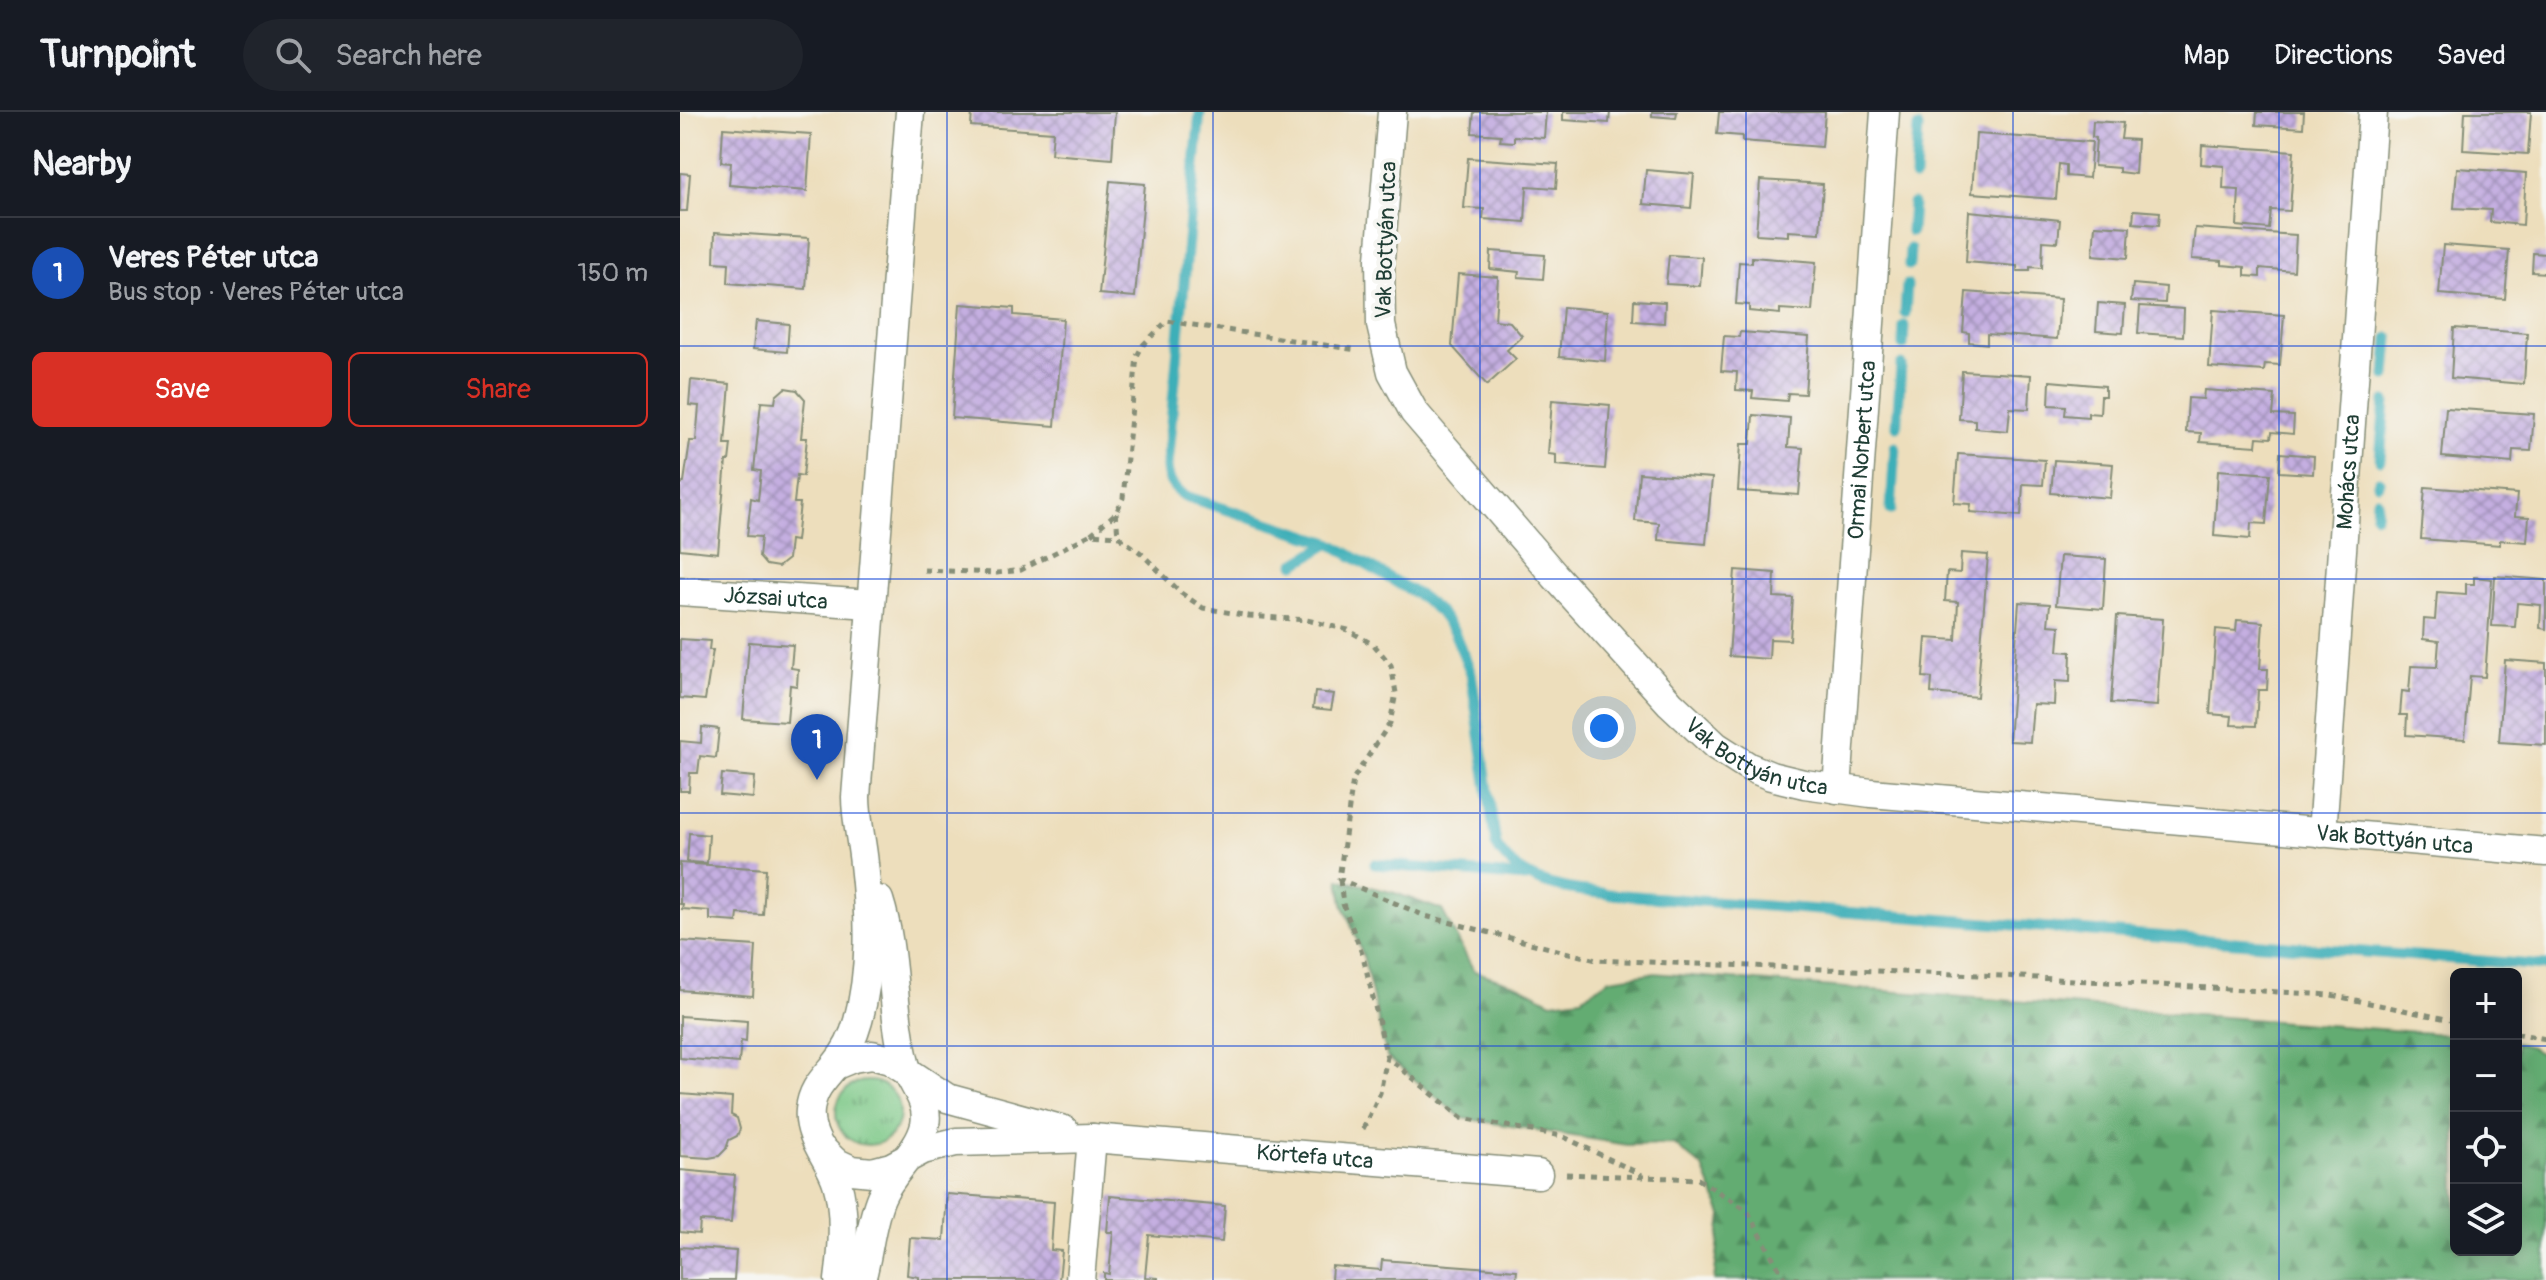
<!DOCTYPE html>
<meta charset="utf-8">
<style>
body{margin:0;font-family:Pangolin,sans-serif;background:#20242c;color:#f1f3f6}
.controls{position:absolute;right:24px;bottom:24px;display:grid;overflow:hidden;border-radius:12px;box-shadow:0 4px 20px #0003}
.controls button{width:72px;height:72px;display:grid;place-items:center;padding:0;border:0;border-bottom:2px solid #363941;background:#171b24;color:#f1f3f6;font:40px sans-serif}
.you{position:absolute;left:924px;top:616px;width:28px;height:28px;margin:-20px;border:6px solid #fff;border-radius:50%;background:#1a73e8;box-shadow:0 0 0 12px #1a73e833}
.badge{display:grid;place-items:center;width:52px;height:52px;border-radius:50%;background:#d93025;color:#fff;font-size:26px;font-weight:700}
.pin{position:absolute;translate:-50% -66px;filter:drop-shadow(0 2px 4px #0008)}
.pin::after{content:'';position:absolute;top:42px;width:28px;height:24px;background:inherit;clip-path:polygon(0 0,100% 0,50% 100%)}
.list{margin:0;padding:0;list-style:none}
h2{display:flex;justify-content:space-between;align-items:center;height:104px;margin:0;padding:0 32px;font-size:34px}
h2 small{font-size:26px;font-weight:400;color:#9ea1a6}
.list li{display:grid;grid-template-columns:52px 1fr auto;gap:24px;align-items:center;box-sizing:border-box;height:112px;padding:0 32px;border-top:2px solid #363941}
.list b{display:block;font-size:30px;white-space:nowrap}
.list p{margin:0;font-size:26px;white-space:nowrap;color:#9ea1a6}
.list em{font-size:26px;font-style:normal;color:#9ea1a6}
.actions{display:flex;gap:16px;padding:24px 32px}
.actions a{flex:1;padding:18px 0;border:2px solid #d93025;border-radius:12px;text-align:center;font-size:28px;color:#d93025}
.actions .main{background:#d93025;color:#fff}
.icon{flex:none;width:44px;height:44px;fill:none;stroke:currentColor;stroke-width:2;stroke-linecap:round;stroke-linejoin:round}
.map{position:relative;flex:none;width:1866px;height:1168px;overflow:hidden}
header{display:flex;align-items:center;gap:48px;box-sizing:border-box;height:112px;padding:0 40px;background:#171b24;border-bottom:2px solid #363941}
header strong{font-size:38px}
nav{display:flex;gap:44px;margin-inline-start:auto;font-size:28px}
.search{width:560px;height:72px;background:#20242c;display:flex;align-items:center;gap:20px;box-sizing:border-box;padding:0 28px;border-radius:44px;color:#9ea1a6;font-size:30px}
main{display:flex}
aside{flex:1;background:#171b24}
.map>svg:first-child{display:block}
</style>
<header>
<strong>Turnpoint</strong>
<div class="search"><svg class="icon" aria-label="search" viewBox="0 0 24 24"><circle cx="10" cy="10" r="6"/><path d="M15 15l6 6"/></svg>Search here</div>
<nav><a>Map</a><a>Directions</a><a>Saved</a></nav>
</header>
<main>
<aside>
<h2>Nearby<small></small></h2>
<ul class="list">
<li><span class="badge" style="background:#1a4fb4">1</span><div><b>Veres Péter utca</b><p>Bus stop · Veres Péter utca</p></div><em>150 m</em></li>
</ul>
<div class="actions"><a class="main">Save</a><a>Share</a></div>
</aside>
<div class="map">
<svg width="1866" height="1168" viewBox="0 0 1866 1168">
<defs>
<pattern id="grass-tufts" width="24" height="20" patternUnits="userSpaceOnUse" patternTransform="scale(2)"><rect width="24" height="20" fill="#7ac785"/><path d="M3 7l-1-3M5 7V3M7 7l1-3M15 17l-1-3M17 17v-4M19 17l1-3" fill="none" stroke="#63a36e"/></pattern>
<pattern id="forest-firs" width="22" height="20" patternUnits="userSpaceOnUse" patternTransform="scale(2)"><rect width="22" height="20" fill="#63ac72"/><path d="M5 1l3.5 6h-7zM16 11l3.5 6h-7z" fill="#518d5e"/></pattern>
<pattern id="building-cross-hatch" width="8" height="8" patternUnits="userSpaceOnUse" patternTransform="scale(2)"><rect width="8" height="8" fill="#c5afe1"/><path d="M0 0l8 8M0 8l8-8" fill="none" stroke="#9f90b7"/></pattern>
</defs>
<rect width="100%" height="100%" fill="#f6f6f2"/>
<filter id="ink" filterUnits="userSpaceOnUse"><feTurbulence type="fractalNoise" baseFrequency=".0125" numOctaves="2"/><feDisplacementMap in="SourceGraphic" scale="16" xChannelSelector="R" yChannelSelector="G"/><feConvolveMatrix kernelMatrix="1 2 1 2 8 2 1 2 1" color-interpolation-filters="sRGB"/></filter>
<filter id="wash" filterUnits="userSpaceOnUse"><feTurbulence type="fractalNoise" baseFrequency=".006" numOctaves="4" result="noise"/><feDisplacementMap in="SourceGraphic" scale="32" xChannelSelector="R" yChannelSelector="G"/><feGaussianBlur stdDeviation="1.8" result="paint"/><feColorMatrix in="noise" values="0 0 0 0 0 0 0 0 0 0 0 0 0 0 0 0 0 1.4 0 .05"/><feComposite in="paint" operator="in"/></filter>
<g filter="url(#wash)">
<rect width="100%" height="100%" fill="#eddebc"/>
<path fill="url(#grass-tufts)" stroke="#4c825c" stroke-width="2" d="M156 1001a32 32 0 1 1 64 0a32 32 0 1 1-64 0Z"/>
<path fill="url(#forest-firs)" stroke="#417453" stroke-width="2" d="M659 767 715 781 762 798 794 859 840 874 872 890 901 886 930 867 972 861 1776 923V1138H1836V931L1851 935 1866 946V1168H1034L1042 1103 1023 1056 994 1032 947 1033 782 1006 707 945 683 844 663 792Z"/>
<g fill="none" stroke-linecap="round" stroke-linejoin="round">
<path stroke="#3eafb8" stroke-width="11" d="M520 0 487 354C487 368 493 377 505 384L650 431 743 486 760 501 774 520 791 561 816 733C841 774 886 777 930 782L1866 854
M1235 65 1238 16
M1231 119 1233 92
M1229 153 1230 137
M1225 201 1227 173
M1223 233 1224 214
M1706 264 1709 226
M1217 314 1221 253
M1700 348 1705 290
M1698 372 1699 369
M1211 398 1215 335
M1696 403 1697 388
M615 452 650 431
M695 752 845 765"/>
</g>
<g id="blocks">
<path fill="url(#building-cross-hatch)" d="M292 0H435L432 47 371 42 373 20 291 14Z
M794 0H866L864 26 834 24V30L820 29 821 23 792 21Z
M883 0H930L929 11 883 8Z
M972 0H997L996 6 972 4Z
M1039 0H1145L1142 35 1062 29V24L1037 22Z
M1577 0H1624L1623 16 1576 13Z
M1785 0H1851L1848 42 1783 38Z
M1413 9 1443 11 1441 27 1457 28 1455 62 1439 60V56L1414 54 1416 26 1412 25Z
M43 16 131 22 127 79 49 73 51 51 41 50Z
M1296 22 1412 30 1409 66 1386 64V53L1379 52 1376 87 1292 81Z
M1522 33 1614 39 1610 99 1591 98 1589 117 1557 114 1559 78 1543 77 1544 54 1521 52Z
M788 46 878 52 876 76 847 74 845 110 803 107 804 97 784 96Z
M1777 56 1846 61 1843 113 1810 110 1811 98 1774 96Z
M966 58 1014 62 1011 96 963 92Z
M0 61 10 62 7 99H0Z
M1080 68 1143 72 1140 121 1108 119V124L1076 122Z
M430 69 465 72 455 185 419 182Z
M1454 98 1480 100 1479 113 1453 111Z
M1289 99 1380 108 1378 130 1363 129 1362 156 1350 155V159H1337V154L1286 150Z
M1415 113 1450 115 1448 146 1413 143Z
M1515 116 1616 123 1614 159 1580 156V165L1565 164V155L1542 153V149L1512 147Z
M35 120 129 126 126 177 48 171 49 151 34 150Z
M1763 133 1829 138 1825 187 1759 182Z
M811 139 865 143 863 167 838 165 839 160 810 157Z
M1853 141 1866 142V161L1852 160Z
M989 143 1022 145 1020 174 986 172Z
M1072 145 1136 150 1132 199 1100 197V202L1069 199V193L1056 192 1059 150 1072 151Z
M778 162 818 165 815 208 830 210 842 224 827 238 836 247 807 273 772 234Z
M1453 172 1486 175 1485 191 1451 189Z
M1286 180 1380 187 1377 227 1307 222V232L1289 230V221L1283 220Z
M954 188 985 190 984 211 953 209Z
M1418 191 1445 193 1443 221 1416 219Z
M280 192 334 196V203L383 207 375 314 272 306Z
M1460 194 1504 197 1503 224 1458 221Z
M883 195 928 199 925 249 879 245Z
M1533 198 1604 203 1600 253 1585 252 1584 259 1529 255Z
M76 209 109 212 107 240 73 237Z
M1774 216 1847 221 1844 272 1771 266Z
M1060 220 1129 225 1125 282 1108 281 1107 289 1072 286 1073 279 1056 278 1057 260 1041 259 1044 224 1059 225Z
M1282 259 1351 263 1349 297 1330 296 1328 319 1295 316V308L1279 307Z
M11 268 50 272 45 332H51L49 349H46L38 441 0 437V373L4 370 10 329H16L19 294 9 293Z
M1370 269 1425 274V284H1421L1420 302 1408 301V305L1385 303 1386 294 1369 293Z
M105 276 117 278 125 287 121 326H127L123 364 117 363 114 391H120L116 429 110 428 108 447 98 455 86 453 79 445 81 425 67 424 71 386 78 388 81 359 74 358 81 290 95 291 96 284Z
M1524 278 1595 283 1593 303 1614 304 1613 322 1592 320 1591 326 1577 325 1576 334 1520 330 1521 321 1506 320 1508 286 1523 287Z
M872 288 930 293 925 357 876 353V343L868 342Z
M1766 296 1854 302 1851 339 1833 338 1832 351 1762 345Z
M1073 303 1110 306 1108 335 1123 336 1119 383 1058 379 1061 332H1071Z
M1600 341 1634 344 1633 362 1599 360Z
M1278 342 1365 348 1363 373 1343 372 1341 404 1290 400 1291 392 1274 391Z
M1374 348 1433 352 1430 386 1371 381Z
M1538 358 1590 362 1586 412 1571 411 1570 427 1534 424Z
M959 361 1032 366 1026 432 978 428 979 411 955 409Z
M1745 375 1837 382 1835 404 1849 405 1847 430 1820 428V433L1741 427Z
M1281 441 1308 443 1297 585 1251 581 1252 566 1243 565 1246 526 1276 528 1278 490 1265 489 1267 460 1280 461Z
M1380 444 1426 447 1423 497 1376 493Z
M1055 458 1095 461 1094 485 1113 486 1110 528 1090 527 1089 547 1049 544Z
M1815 464 1866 468V517L1860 516 1861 493 1837 491 1835 515 1812 514Z
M1794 465 1812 467 1805 565 1790 564 1785 627 1726 623 1727 603H1720L1722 579 1729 580 1731 554 1757 555 1759 529 1743 527 1744 507 1755 508 1757 480 1786 482V472H1794Z
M1339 490 1370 492 1368 513 1380 514 1378 539 1391 540 1390 570 1375 569 1374 593 1353 592 1350 630 1329 629Z
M1437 504 1483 507 1477 594 1431 591Z
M1557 508 1583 510 1580 557H1588L1587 578H1578L1576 614 1551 613 1552 604 1530 602 1536 517 1556 519Z
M0 527 30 529 29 538H33L25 588 0 586Z
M69 530 113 533 111 556 118 557 117 574 110 573 107 610 63 607Z
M1825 548 1866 551V633L1819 630Z
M635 580 654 582 651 598 633 596Z
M22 615 39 617 36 646 20 644 18 661H10L9 679H0V629L21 631Z
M42 662 75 665 73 686 40 683Z
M9 721 29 723 27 751 7 750Z
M0 751 86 757 83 803 58 802 57 810 30 808V799L2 797 3 792H0Z
M0 829 76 834 73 884 0 878Z
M0 904 67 909 66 930 61 929 59 951 0 946Z
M0 982 52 986 51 1003 57 1006 60 1017 57 1024 49 1028 46 1037 39 1044 29 1046 0 1044Z
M0 1058 55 1063 51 1111 20 1109 19 1122 0 1120Z
M267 1082 374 1090 371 1138 382 1139 379 1168H239V1165L227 1163 230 1126 264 1128Z
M430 1084 545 1094 542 1130 469 1123 465 1165 478 1166V1168H424V1161L429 1162 433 1120H427Z
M0 1135 56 1139 54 1168H0Z
M702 1148 837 1158 836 1168H651L652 1154 701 1158Z"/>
</g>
</g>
<g filter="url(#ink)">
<use href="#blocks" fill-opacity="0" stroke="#868e78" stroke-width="2"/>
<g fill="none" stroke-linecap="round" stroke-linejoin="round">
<g stroke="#868e78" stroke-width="31">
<g id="street">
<path id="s1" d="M712 0 700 147 701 213 712 260 734 300 875 464 990 591 1036 634 1069 655 1091 664 1124 672 1191 681 1866 740"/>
<path id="s2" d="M0 479 190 492"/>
<path id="s3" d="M1157 677 1205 0"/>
<path id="s4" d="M1642 721 1693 0"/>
<path d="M156 953 173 946 192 943 210 948 267 986 384 1018"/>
<path id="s5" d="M144 1039 155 1050 172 1058 192 1060 211 1055 243 1038 276 1030 412 1026 858 1062"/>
<path d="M159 1168C163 1138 166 1100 157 1071 150 1047 127 1025 130 998 132 977 143 968 156 952 166 940 174 924 178 909 192 858 190 804 184 752 182 729 176 708 176 685L230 0"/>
<path d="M181 1168C189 1141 190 1111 201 1085 212 1059 239 1040 245 1013 250 987 230 973 225 951 211 897 216 841 199 788"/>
<path d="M400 1168 412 1026"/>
</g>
</g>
<path stroke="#868e78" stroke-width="5" stroke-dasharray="6 6" stroke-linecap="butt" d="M436 401 438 424
M411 422 436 401 443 386 457 244 463 233 487 209 677 238
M244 458 317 461 341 458 411 422 438 424 461 441 501 481 523 496 569 504 627 508 668 518 694 533 711 553 716 581 710 611 673 667 659 767 745 804 916 848 1323 864 1651 883 1776 909
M660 768 663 792 683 844 707 945 782 1006 882 1024 962 1063
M1836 921 1866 927
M683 1017 700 981 707 945
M886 1062 1018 1067 1067 1098 1104 1166 1132 1168"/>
<use href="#street" stroke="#fff" stroke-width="28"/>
</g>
</g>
<path fill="none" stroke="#1d4ed8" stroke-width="2" stroke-opacity="0.55" d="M267 0V1168M533 0V1168M800 0V1168M1066 0V1168M1333 0V1168M1599 0V1168M0 234H1866M0 467H1866M0 701H1866M0 934H1776M1836 934H1866"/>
<g text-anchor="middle" stroke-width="8" stroke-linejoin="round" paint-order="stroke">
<g font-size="22" fill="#1f3d34" stroke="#f6f6f2">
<text transform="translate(705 128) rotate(-88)" y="8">Vak Bottyán utca</text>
<text dy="8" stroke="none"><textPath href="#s3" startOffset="340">Ormai Norbert utca</textPath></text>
<text dy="8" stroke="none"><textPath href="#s4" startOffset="362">Mohács utca</textPath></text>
<text dy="8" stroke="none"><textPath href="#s2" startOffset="96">Józsai utca</textPath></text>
<text dy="8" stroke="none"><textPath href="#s1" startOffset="800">Vak Bottyán utca</textPath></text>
<text dy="8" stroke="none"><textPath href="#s1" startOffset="1448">Vak Bottyán utca</textPath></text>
<text dy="8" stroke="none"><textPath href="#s5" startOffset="504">Körtefa utca</textPath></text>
</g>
</g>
</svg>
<div class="controls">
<button>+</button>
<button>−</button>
<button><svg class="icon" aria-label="locate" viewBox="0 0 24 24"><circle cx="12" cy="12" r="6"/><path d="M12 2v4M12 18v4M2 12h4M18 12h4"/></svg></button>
<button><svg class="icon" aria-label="layers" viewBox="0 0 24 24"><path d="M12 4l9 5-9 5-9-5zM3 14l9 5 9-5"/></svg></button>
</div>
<div class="you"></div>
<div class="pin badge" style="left:137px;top:668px;background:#1a4fb4">1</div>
</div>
</main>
